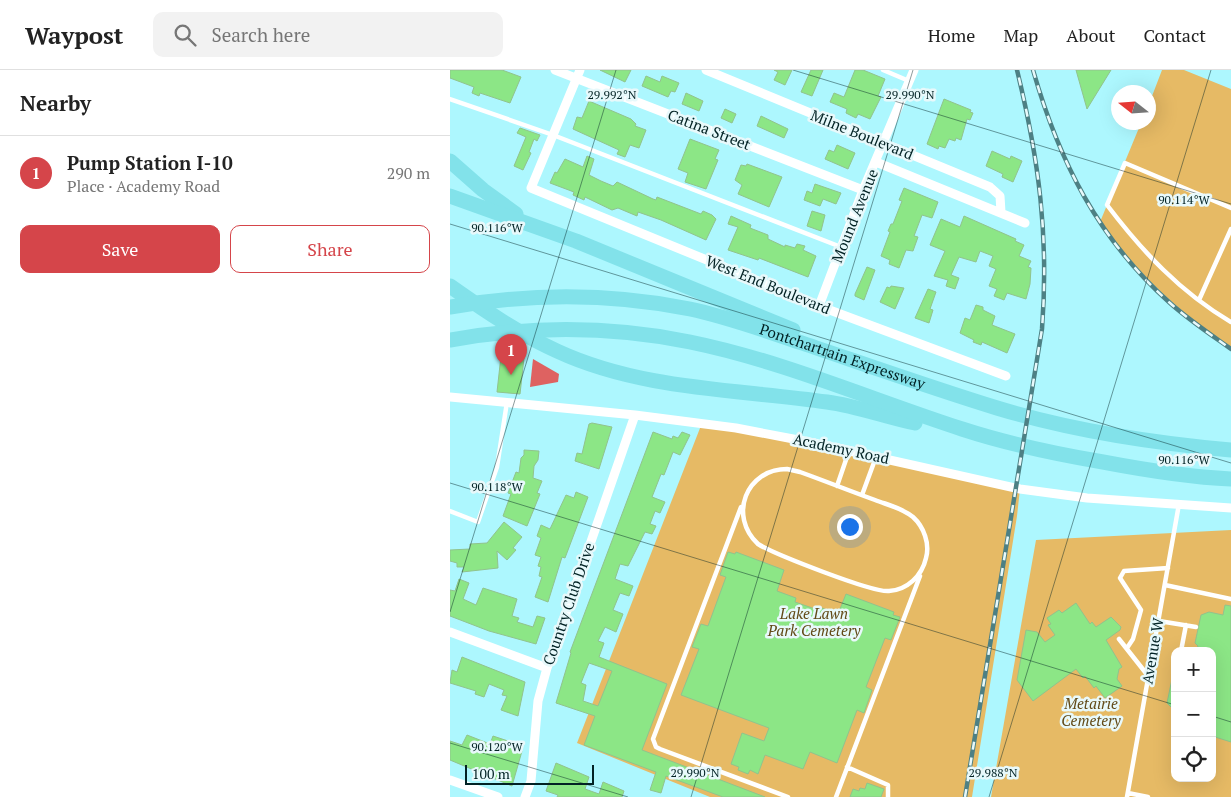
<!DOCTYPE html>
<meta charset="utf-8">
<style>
body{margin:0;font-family:"PT Serif",serif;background:#f2f2f2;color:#222}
.controls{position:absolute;right:15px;bottom:15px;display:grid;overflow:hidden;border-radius:10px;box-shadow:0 5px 20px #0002}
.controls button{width:45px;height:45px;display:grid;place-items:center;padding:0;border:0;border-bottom:1px solid #e0e0e0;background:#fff;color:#222;font:25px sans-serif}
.compass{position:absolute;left:661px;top:15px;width:45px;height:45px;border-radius:50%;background:#fff;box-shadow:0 5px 20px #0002;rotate:287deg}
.scale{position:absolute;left:15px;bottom:12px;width:129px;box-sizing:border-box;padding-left:5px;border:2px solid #022224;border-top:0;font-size:14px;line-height:18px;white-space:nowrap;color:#022224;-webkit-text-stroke:4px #e8f9fb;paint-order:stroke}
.you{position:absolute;left:399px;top:456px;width:18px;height:18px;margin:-12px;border:4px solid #fff;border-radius:50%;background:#1a73e8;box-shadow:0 0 0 8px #1a73e833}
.badge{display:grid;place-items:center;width:32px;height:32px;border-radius:50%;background:#d5454a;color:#fff;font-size:16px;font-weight:700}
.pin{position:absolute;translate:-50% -41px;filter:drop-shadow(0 1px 2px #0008)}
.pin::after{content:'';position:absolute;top:26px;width:18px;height:15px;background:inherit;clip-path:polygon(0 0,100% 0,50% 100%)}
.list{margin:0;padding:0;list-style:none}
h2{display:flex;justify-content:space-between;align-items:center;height:65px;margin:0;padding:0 20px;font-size:21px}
h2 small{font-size:16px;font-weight:400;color:#767676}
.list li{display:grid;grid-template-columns:32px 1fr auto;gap:15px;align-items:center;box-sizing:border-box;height:75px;padding:0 20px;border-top:1px solid #e0e0e0}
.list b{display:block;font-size:19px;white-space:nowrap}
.list p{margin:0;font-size:16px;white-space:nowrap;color:#767676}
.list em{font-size:16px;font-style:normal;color:#767676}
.actions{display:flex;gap:10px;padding:15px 20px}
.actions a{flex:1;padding:11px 0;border:1px solid #d5454a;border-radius:10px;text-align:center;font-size:18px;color:#d5454a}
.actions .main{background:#d5454a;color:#fff}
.icon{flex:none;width:28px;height:28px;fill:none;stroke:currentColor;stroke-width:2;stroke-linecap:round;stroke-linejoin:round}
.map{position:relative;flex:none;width:781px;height:727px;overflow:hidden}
header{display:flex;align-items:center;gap:30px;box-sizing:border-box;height:70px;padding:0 25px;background:#fff;border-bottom:1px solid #e0e0e0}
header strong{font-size:24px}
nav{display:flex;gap:28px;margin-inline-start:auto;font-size:18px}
.search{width:350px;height:45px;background:#f2f2f2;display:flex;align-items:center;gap:12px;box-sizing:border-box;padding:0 18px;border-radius:10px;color:#767676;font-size:19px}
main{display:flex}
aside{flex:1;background:#fff}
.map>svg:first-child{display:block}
</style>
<header>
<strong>Waypost</strong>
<div class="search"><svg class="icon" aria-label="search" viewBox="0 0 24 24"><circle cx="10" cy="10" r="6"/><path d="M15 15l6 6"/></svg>Search here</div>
<nav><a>Home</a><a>Map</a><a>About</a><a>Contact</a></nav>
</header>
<main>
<aside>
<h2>Nearby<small></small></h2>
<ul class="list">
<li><span class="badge">1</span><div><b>Pump Station I-10</b><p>Place · Academy Road</p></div><em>290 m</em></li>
</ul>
<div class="actions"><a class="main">Save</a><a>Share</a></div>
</aside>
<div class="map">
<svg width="781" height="727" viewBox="0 0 781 727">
<rect width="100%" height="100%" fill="#adf7fe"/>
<path fill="#e6ba65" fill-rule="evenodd" d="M712 0H734L781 19V279C725 238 691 207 650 152L691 53 698 52 699 34Z
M252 353 570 419 567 446 522 727H260L127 673Z
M781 460V727H541L586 470ZM725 581H762V708H725Z"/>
<path fill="#de6261" d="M83 289 109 304 108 312 80 317Z"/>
<path fill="#8ce686" stroke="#91c38d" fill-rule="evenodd" d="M0 0H52L71 7 60 33 30 23 29 26 22 23 24 17 0 8Z
M150 0H181L175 12Z
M324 0H342L335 15 324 10 328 2Z
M361 0H373L362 26 351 22Z
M405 0H413L435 9 428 26 431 27 420 49 408 44 406 48 396 43 397 39 380 32 384 23 394 27Z
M626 0H661L637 39Z
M196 6 210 12 212 6 229 13 225 22 221 21 218 27 192 16Z
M236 23 253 31 249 41 232 34Z
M494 29 521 40 520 42 523 43 520 50 517 49 511 70 506 68 505 71 499 69 495 78 489 76 488 79 477 74Z
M139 31 181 49 186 54 185 56 196 60 189 78 180 75 175 87 167 84 169 80 123 59 127 47 132 48Z
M275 39 286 44 282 53 271 48Z
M311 46 338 59 334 68 307 56Z
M70 58 90 65 87 71 84 69 79 82 81 83 73 100 64 96 76 67 67 63Z
M240 69 269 80 265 89 268 90 256 119 235 112 238 103 228 99Z
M387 75 405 83 398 99 375 89 379 80 384 82Z
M542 81 560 89 561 86 572 91 563 112 552 107 553 104 536 96Z
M137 86 144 89 139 105 151 111 163 116 167 112 203 129 206 130 207 127 251 144 253 141 262 145 266 149 256 170 211 150 188 142 187 146 168 138 162 140 135 127 134 130 123 125 124 122 100 113 105 102 107 103 115 89 133 97Z
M297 94 332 107 319 137 288 124 292 115 285 110 291 95 296 96Z
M365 114 391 123 386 134 373 129 370 136 354 130 357 121 362 123Z
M454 118 488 132 482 148 472 145 464 166 468 167 463 181 456 180 449 198 439 194 440 190 431 186 440 162 438 161 441 154H443L452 131 449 130Z
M362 141 375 145 371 161 357 156Z
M281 146 301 155 300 158 318 165V169L335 177V175L345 178 347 174 355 176 353 180 366 186 358 207 309 188 308 190 278 180 288 157 278 154Z
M514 146 566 169 565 171 574 175 569 186 581 191 578 197 581 198 580 214 576 229 557 223 554 230 544 226 547 219 539 216 546 199 539 196 543 186 530 181 526 192 509 187 501 205 509 208 505 219 496 216 498 210 484 206 495 181 480 175 491 149 510 157Z
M417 197 425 200 414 230 405 226V224Z
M441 216 454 218 445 239 430 232 437 217 440 218Z
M478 219 486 222 480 239 483 240 479 253 465 248Z
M526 235 533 237V240L545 246 542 255 565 264 557 283 532 272 531 275 523 272 524 270 510 263 515 248 520 250Z
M51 286 74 288 70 324 47 322Z
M142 353 162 357 149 399 125 391 127 383 132 384 139 354Z
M203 362 222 369 223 366 228 368 232 362 240 365 230 385 223 382 214 405 211 404 202 427 215 432 210 443 205 441 200 454 206 456 202 464 195 462 178 496 170 494 165 509 183 516 179 526 170 523 163 540 173 544 166 562 155 557 148 571 154 573 149 587 217 614 192 680 315 727H273L216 706 211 723 200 720 206 702 134 675 145 646 106 633 121 583 120 582ZM139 593 162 601 148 636 133 631 136 615 131 613Z
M74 380 89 381 88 390 84 396 83 408 92 411 87 423 90 424 77 456 53 446 61 424 58 423 66 402 69 403 71 388 74 385Z
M126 422 138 427 115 488 112 487 98 532 85 527 92 507 89 506 91 497 88 496 91 487 85 485 91 468 87 466 91 455 100 459 116 425 124 428Z
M54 452 72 467 63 478 66 480 57 490 47 481 48 498 12 502 14 497H7V493L0 491V480L20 479V474L37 473Z
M278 482 285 484 286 482 334 500 327 521 346 528 345 532 368 540 369 537 388 544 396 524 444 542 443 545 450 547 441 570 435 568 416 617 422 620 414 643 407 640 387 693 360 682 353 699 315 685 308 704 300 700 298 704 288 700 289 697 281 694 292 663 314 671 319 658 231 625 249 579 242 577 251 554 258 556 276 507 270 505Z
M9 509 19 513 13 529 26 535 33 518 67 529 62 546 69 548 67 552 83 557 87 546 95 548 86 574 39 561 0 546V520L5 521Z
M626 533 640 554 642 552 646 557 661 547 671 557 670 560 656 570 672 597 669 599 667 609 672 616 655 628 646 616 644 618 635 606 633 608 626 599 583 631 567 610 576 560 587 562 595 572 605 565 598 555 601 554 597 548 609 540 612 543Z
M775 535 781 536V672L762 666V581H746L748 576 745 573 751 545 759 542 773 545Z
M12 587 75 612 68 646 51 640 57 626 52 625 54 620 39 614 34 627 25 624 26 621 0 613 2 600 7 602Z
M722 609 725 610V641L717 633Z
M17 665 40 674 43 666 58 671 57 675 72 681 62 716 0 690V671L12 675Z
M106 693 139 707 135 719 149 724 153 712 174 721 172 727H107L108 725 96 721Z
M417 713 434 719 431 727H400L403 719 409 721 410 718 415 719Z"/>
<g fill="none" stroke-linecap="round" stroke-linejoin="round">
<path stroke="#fff" stroke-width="4.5" d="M433 0 459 11
M0 29 103 65 391 177
M781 138 675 93 657 135C692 181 730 222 781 252
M749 230 781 159
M337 399 350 402C375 411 400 421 425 430 438 435 452 438 463 447 474 457 480 474 476 488 472 506 457 520 439 521 423 523 324 484 308 474 278 446 296 399 337 399Z
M387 416 399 381
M412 425 426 387
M291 437 203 669 206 677 210 679 338 727
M0 441 28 452 47 397 57 332
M715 515 781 529
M709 551 746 557
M669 569 699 607
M677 578 683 569 691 540 670 508 674 501 718 498
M731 581 736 555
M397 697 438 715V727
M678 723 698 727
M386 727 470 506
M677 727 729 434"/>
<path stroke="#fff" stroke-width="9" d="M105 0 413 120
M130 0 81 118 369 236 556 306
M256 0 540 117 550 126 551 142
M426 92 575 153
M369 236 413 120 464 0
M0 327 185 345 286 358 359 372 570 419 637 428 781 438
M0 562 97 598
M0 710 48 727
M75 727 81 711 88 631 97 598 185 345"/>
<g stroke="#82e2ea" stroke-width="15">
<path d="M0 91 33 120 66 144"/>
<path d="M0 126 126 171 343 260"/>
<path d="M0 216C34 240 69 264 107 281 191 320 286 319 377 332 407 336 436 347 465 353"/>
<path id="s1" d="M0 237C81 223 160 223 240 239 278 247 316 261 352 273 417 295 482 318 547 338 623 361 702 373 781 380"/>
<path d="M0 270C79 256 161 256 240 272 333 291 422 330 512 359 558 374 606 384 653 392 695 400 738 407 781 409"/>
</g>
<g stroke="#4d8084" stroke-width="4.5">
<path id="rail" d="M583 0C609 91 648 169 720 233 739 250 760 264 781 279
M515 727 592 259C599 166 589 90 567 0"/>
</g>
<use href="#rail" stroke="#e8f9fb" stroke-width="2.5" stroke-dasharray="8" stroke-linecap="butt"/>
</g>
<path fill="none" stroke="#022224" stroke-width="1" stroke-opacity="0.45" d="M343 0 781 134M0 154 781 393M0 413 725 635M0 542 166 0M762 646 781 652M0 673 178 727M241 727 463 0M539 727 761 0"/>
<g text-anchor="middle" stroke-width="5" stroke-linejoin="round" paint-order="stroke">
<g font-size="15" fill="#022224" stroke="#e8f9fb">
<text transform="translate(259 60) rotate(21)" y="5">Catina Street</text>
<text transform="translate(412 65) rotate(22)" y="5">Milne Boulevard</text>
<text transform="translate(405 146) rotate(-68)" y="5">Mound Avenue</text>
<text transform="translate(318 215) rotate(22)" y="5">West End Boulevard</text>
<text dy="5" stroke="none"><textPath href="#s1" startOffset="401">Pontchartrain Expressway</textPath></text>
<text transform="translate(391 379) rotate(12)" y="5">Academy Road</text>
<text transform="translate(119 534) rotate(-71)" y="5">Country Club Drive</text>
<text transform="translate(703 581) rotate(-80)" y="5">Avenue W</text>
</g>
<g font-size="15" font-style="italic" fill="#624a17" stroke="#e8f9fb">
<text x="364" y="549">Lake Lawn<tspan x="364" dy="17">Park Cemetery</tspan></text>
<text x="641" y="639">Metairie<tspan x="641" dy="17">Cemetery</tspan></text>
</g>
</g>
<g font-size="12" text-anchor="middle" fill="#022224" stroke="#e8f9fb" stroke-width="5" stroke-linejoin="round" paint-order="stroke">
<text x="162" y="29">29.992°N</text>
<text x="460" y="29">29.990°N</text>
<text x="734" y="134">90.114°W</text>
<text x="47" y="162">90.116°W</text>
<text x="734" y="394">90.116°W</text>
<text x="47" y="421">90.118°W</text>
<text x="47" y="681">90.120°W</text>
<text x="245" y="707">29.990°N</text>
<text x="543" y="707">29.988°N</text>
</g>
</svg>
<div class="controls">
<button>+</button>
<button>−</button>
<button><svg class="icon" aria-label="locate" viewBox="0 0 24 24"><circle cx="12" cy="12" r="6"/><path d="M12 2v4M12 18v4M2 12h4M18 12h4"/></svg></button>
</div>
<svg class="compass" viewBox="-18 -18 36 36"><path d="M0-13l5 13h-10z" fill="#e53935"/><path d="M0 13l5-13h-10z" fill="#767676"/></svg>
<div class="scale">100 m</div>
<div class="you"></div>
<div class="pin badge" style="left:61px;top:305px">1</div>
</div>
</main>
